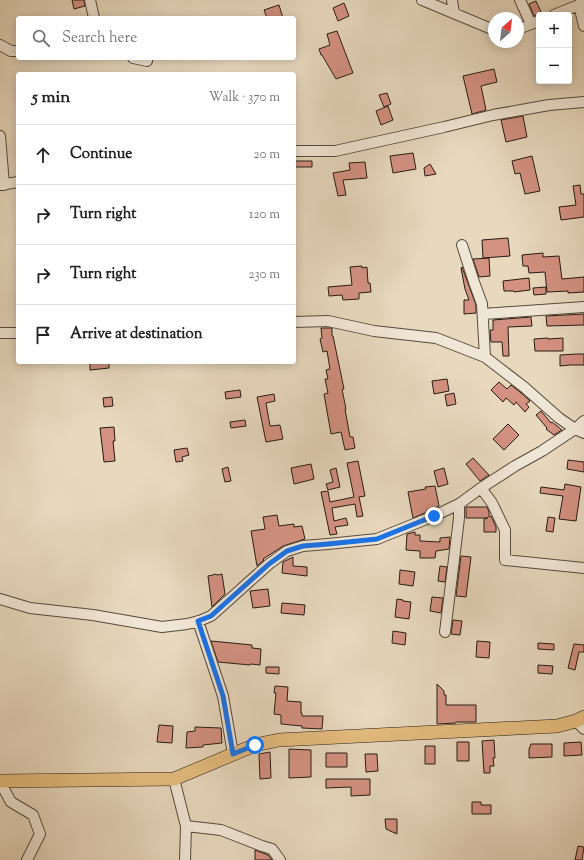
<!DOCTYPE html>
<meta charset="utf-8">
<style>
body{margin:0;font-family:"Sorts Mill Goudy",serif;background:#f6f6f6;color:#222}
.controls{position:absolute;right:12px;top:12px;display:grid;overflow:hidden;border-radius:4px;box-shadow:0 2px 10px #0003}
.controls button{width:36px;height:36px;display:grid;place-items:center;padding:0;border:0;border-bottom:1px solid #e0e0e0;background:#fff;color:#222;font:20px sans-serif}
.compass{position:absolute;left:488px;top:12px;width:36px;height:36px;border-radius:50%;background:#fff;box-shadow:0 2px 10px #0003;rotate:28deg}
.stop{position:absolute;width:12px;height:12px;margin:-9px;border:3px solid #1a73e8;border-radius:50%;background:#fff}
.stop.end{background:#1a73e8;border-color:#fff;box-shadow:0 1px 4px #0008}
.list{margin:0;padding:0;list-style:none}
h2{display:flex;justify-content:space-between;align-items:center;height:52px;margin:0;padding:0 16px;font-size:17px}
h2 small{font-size:13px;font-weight:400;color:#767676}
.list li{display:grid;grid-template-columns:26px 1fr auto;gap:12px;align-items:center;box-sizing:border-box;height:60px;padding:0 16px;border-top:1px solid #e0e0e0}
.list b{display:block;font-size:15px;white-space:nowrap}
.list em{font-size:13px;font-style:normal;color:#767676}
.icon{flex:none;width:22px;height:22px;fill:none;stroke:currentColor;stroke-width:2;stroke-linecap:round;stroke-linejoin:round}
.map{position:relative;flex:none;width:584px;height:860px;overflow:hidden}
.search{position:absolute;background:#fff;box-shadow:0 2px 10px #0003;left:16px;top:16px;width:280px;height:44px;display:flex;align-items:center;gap:10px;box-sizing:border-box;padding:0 14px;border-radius:4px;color:#767676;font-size:15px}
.panel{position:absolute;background:#fff;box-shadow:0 2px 10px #0003;left:16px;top:72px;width:280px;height:292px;border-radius:4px}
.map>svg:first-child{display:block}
</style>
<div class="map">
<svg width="584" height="860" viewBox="0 0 584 860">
<rect width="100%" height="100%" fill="#e8d8be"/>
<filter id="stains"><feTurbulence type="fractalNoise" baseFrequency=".005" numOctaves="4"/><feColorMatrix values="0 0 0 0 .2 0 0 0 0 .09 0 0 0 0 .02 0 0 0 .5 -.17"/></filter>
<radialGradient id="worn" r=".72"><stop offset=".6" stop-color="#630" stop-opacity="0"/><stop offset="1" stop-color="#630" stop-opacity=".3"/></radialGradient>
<path fill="#d49182" stroke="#251c11" d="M72 0H84L85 6 74 9Z
M536 1 542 14 534 16 529 4Z
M344 3 349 16 338 21 333 8Z
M279 5 283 18H267L264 10Z
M337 31 353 73 336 79 322 55H321L319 49 330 45 327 34Z
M494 69 497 82 481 86 486 110 472 114 463 76Z
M387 93 391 104 384 107 379 95Z
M388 106 393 120 381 125 376 111Z
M523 116 527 137 506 142 501 120Z
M413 153 416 169 393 173 390 156Z
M532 156 540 191 525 194 520 173 515 174 512 161Z
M294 161H312V167H294Z
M365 162 367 178 343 180 346 195 338 196 333 173 350 170 349 163Z
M430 164 436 174 425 176 424 168Z
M580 185 581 194H584V217L561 220 559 207 576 205 573 186Z
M508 238 510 256 483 258 482 240Z
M543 253V257L559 256 562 279 584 277V292L568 293V291L547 292 545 272 529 273 528 266H523L522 255Z
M489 258 490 276 479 277 473 259Z
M362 266V268L367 267 368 283H370L371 292 359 293V299L343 300 342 295 329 296 328 287 352 285 350 267Z
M462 267 476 305V313L464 314V300H469L465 289 461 268Z
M529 278 530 290 514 292V291H504L503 281Z
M546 287V294L534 295 533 288Z
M584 314V325L547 326 546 316Z
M531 317 532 326 508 327 509 356H503L502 342H491L490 330H493V320Z
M321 328H332V336H333L344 389H342L346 409H345L350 437H353L355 448 345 450 341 432 331 434 324 394 328 393 325 379H328L326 370 330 369 327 351 323 352 320 339 322 338Z
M548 338V339L563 338V351H535L534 339Z
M577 354H584V365H570L560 366V355Z
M90 362H109V368L90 370Z
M447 379 449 391 434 394 432 381Z
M499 382 507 389 511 385 520 392 530 401 526 404 529 407 525 412 516 402 514 405 506 398 503 402 491 390Z
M240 390 241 397 226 399 225 392Z
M454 393 456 404 447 406 445 395Z
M274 394 275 401 266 403 270 426 280 425 283 439 266 442 257 397Z
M112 397 113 406 104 407 103 398Z
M541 411 551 423 552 422 562 430 554 435 546 429 547 428 536 415Z
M245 420 246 426 231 428 230 422Z
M508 424 519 435 504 450 493 439Z
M114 427 115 441H113L115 461 104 462 100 428Z
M187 448 189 455 182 457 183 461 176 462 174 450Z
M473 458 489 475 480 481 466 464Z
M568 460 584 462V472L567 469Z
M358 461 365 496 359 497 363 516 357 517 355 504 332 508 334 521 346 518 348 525 335 527 337 534 330 535 321 492 328 491 330 502 354 497 347 463Z
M311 464 314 479 294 484 291 468Z
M228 467 231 481 225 482 222 469Z
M336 468 340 487 328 490 326 484 333 482 330 470Z
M444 468 448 484 438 487 434 471Z
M565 484 581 487 576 521 559 519 563 496 540 493 541 487 564 490Z
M435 486 439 506 435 508 427 510V512L413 518 408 492 426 489 425 487Z
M466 507H487L489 512V517L491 516 496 527V532H484V519L488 518H466Z
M277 515 279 526 294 524V527L302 526 305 539 283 546 263 559 264 560 257 566 251 531 265 529 263 517Z
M548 517 555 518 553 532 546 531Z
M415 532V535H420V541L440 542V538L450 537 449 549 436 551 435 558H420V551L406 550 407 534Z
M461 556 471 557 466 597 456 596Z
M293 557V566L307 567V576L282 573 283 562Z
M440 566 447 567 445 582 438 581Z
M400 570 415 572 413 586 399 584Z
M214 574 218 575 222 574 225 594 212 607 208 576 213 575Z
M268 589 270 606 253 608 250 591Z
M432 597 443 598 441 613 430 611Z
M397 599 403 600V601L411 602 409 619 395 617Z
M282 603 305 605 304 615 281 613Z
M453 620 462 621 460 635 451 634Z
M393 631 406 633 405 645 392 643Z
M211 641 252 645V648L261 649 260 665 251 664 250 665 218 662Z
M477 641 490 642 489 658 476 657Z
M538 643 554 644V650L538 649Z
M574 644 584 645V652H579L575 670 568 668Z
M538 665 553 666 552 674 538 673Z
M266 667H279V674L266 673Z
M437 684 444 691V695H446V705H476V722H456V723L437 724Z
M275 686 288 687 287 701 301 702V713H302V716H323L322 729 302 728V726L281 724V715L274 714 276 693H274Z
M159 725 173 726 172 743 157 742Z
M195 727 221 728 222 743 203 745V747L186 748 187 732 195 731Z
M494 740 495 758H493L494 766H490V773H484L482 741Z
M457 742H469V761H457Z
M581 742 582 755 564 756V743Z
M531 744H552V757L529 758V749Z
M425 746H435V764H425Z
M289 749 311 750V777L289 778Z
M270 752 271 778 260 779 259 754Z
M326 753H347V767H326Z
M365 754H377L378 771 366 772Z
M326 779H370V795L351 796V787L326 788Z
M472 802H481V805H491V814H472Z
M385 819H397V834L386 829Z
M578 846 584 847 582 860H575Z
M255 850 268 855 272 860H255Z"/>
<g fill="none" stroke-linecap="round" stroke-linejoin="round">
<g stroke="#564b3c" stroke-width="12">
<path id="minor" d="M90 0 94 18
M422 0 494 30
M452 0 454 13
M520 0 531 24
M579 5 584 26
M554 15 579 5 582 0
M518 29 539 21
M0 45 11 51H18
M133 58 147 61
M0 136 4 185
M294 151H335L444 127 493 115 549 105 584 102
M0 185 18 182
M462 245 474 282 482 304 485 357
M483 314 584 307
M294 322 328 321 374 331 436 338 485 357 524 387 559 418 575 429 584 433
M0 333H18
M481 488 492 503 505 530V560L584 568
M0 599 30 608 93 615 162 627 187 624 199 621 211 616 269 564 287 551 303 546 328 544 377 539 434 516 459 504 481 488 515 466 542 451 575 429 584 421
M198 621 223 696 233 754
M445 632 457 535 459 518V504
M576 721 584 729
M174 779 186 826 185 860
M0 782 11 802 33 815 40 834 27 860
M186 826 221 830 262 846 272 849 280 860"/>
</g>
<g stroke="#251c11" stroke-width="14">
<path id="major" d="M0 781 174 779 255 745 279 740 557 726 576 721 584 717"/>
</g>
<use href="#minor" stroke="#f0e6d5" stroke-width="10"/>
<use href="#major" stroke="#e4bc7f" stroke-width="13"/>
</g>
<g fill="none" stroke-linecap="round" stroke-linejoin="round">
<path stroke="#1a73e8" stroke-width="5" d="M255 745 233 754 223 696 198 621 211 616 269 564 287 551 303 546 328 544 377 539 434 516"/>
</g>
<rect width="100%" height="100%" filter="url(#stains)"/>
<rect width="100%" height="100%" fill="url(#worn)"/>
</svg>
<div class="controls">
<button>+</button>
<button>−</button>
</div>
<svg class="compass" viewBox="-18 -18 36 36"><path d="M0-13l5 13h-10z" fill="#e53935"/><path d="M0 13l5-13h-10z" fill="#767676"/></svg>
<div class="stop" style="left:255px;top:745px"></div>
<div class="stop end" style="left:434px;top:516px"></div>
<div class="search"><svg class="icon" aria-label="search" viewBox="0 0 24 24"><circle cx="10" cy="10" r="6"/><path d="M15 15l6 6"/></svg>Search here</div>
<section class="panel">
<h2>5 min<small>Walk · 370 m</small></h2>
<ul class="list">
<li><svg class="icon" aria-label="ahead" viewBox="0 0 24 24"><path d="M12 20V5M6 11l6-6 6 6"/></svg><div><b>Continue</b></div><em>20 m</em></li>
<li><svg class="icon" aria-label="right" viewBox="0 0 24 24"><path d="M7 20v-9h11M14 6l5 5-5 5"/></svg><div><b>Turn right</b></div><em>120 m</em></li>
<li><svg class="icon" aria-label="right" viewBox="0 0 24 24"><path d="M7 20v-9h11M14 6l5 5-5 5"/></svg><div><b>Turn right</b></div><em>230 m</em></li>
<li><svg class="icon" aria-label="arrive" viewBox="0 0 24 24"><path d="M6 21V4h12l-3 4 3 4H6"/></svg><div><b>Arrive at destination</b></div></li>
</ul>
</section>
</div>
